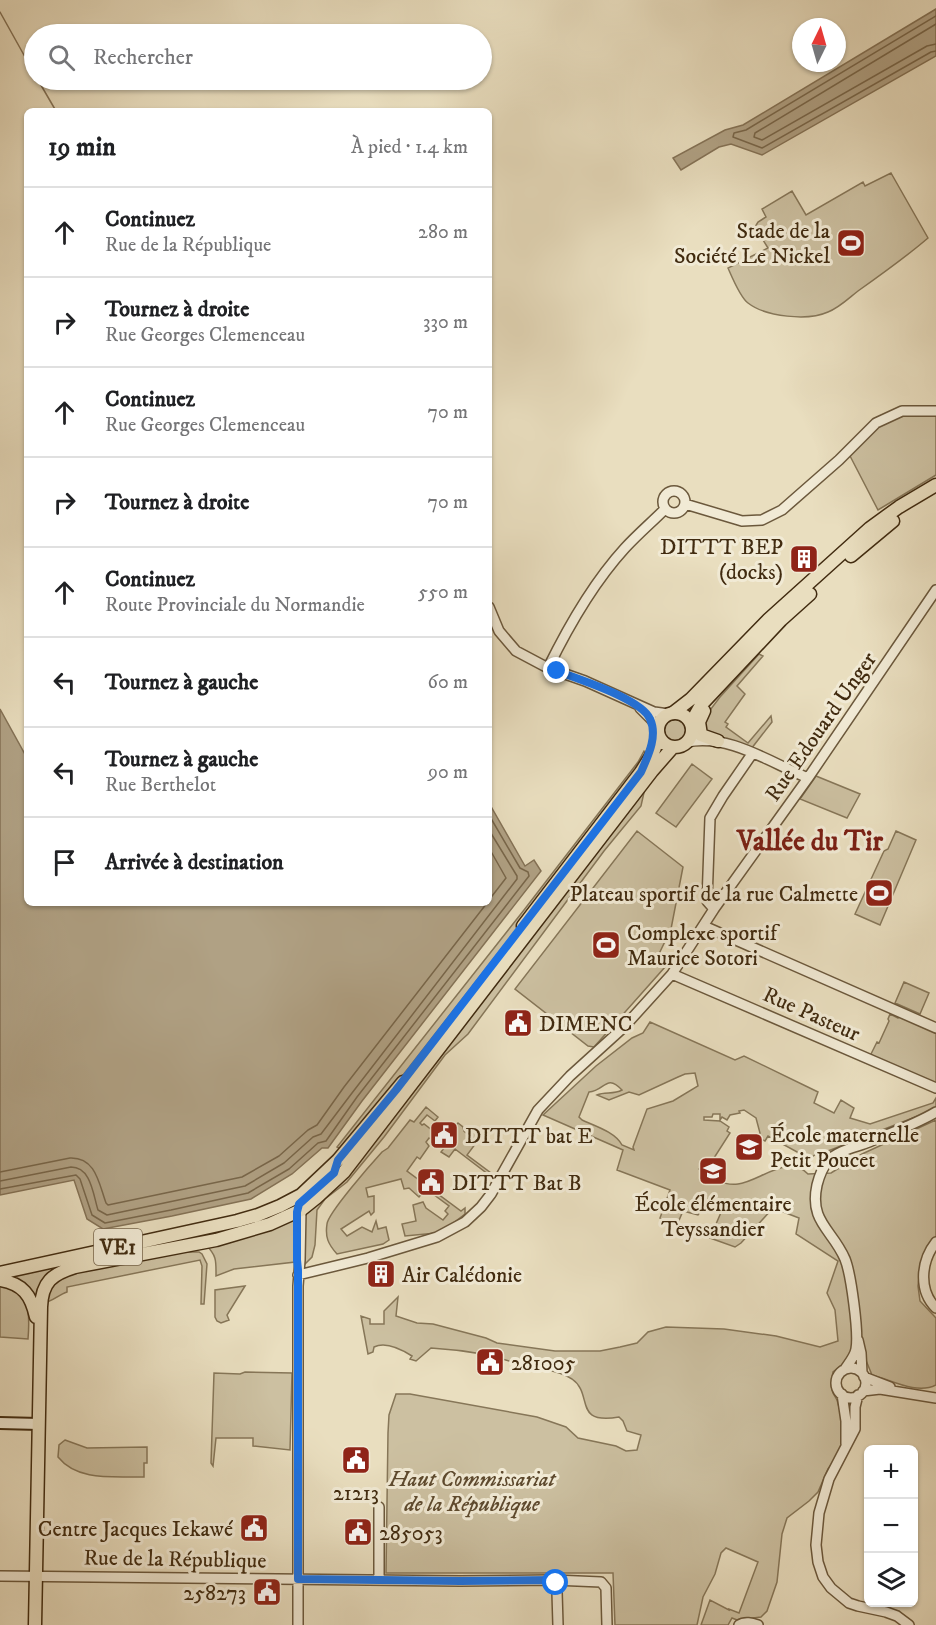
<!DOCTYPE html>
<html lang="fr">
<meta charset="utf-8">
<style>
body{margin:0;font-family:"IM FELL DW Pica",serif;background:#f2f2f2;color:#202124}
.controls{position:absolute;right:18px;bottom:18px;display:grid;overflow:hidden;border-radius:9px;box-shadow:0 2px 4px #0004}
.controls button{width:54px;height:54px;display:grid;place-items:center;padding:0;border:0;border-bottom:2px solid #e0e0e0;background:#fff;color:#202124;font:30px sans-serif}
.compass{position:absolute;left:792px;top:18px;width:54px;height:54px;border-radius:50%;background:#fff;box-shadow:0 2px 4px #0004;rotate:5deg}
.stop{position:absolute;width:18px;height:18px;margin:-14px;border:4px solid #1a73e8;border-radius:50%;background:#fff}
.stop.end{background:#1a73e8;border-color:#fff;box-shadow:0 2px 6px #0008}
.list{margin:0;padding:0;list-style:none}
h2{display:flex;justify-content:space-between;align-items:center;height:78px;margin:0;padding:0 24px;font-size:26px}
h2 small{font-size:20px;font-weight:400;color:#757577}
.list li{display:grid;grid-template-columns:39px 1fr auto;gap:18px;align-items:center;box-sizing:border-box;height:90px;padding:0 24px;border-top:2px solid #e0e0e0}
.list b{display:block;font-size:22px;white-space:nowrap}
.list p{margin:0;font-size:20px;white-space:nowrap;color:#757577}
.list em{font-size:20px;font-style:normal;color:#757577}
.icon{flex:none;width:33px;height:33px;fill:none;stroke:currentColor;stroke-width:2;stroke-linecap:round;stroke-linejoin:round}
.map{position:relative;flex:none;width:936px;height:1625px;overflow:hidden}
.search{position:absolute;background:#fff;box-shadow:0 2px 4px #0004;left:24px;top:24px;width:468px;height:66px;display:flex;align-items:center;gap:15px;box-sizing:border-box;padding:0 21px;border-radius:33px;color:#757577;font-size:22px}
.panel{position:absolute;background:#fff;box-shadow:0 2px 4px #0004;left:24px;top:108px;width:468px;height:798px;border-radius:9px}
.map>svg:first-child{display:block}
</style>
<div class="map">
<svg width="936" height="1625" viewBox="0 0 936 1625">
<rect width="100%" height="100%" fill="#e9debf"/>
<filter id="stains"><feTurbulence type="fractalNoise" baseFrequency=".00333" numOctaves="4"/><feColorMatrix values="0 0 0 0 .2 0 0 0 0 .09 0 0 0 0 .02 0 0 0 .5 -.17"/></filter>
<radialGradient id="worn" r=".72"><stop offset=".6" stop-color="#630" stop-opacity="0"/><stop offset="1" stop-color="#630" stop-opacity=".3"/></radialGradient>
<path fill="#ccc0a1" stroke="#867658" stroke-width="1.5" fill-rule="evenodd" d="M891 173 928 238C906 257 882 274 858 291 849 298 839 308 828 312 808 321 766 317 748 303 740 297 732 277 728 268L768 248 755 227 758 222 766 217 762 209 792 191 806 215 863 182 865 186Z
M907 414H936V475L878 510 849 454 881 424Z
M759 654 763 656 737 686 745 694 725 722 728 724 726 727 748 743 771 716 772 722 751 749 714 737 703 731 704 718 720 697Z
M663 730a12 12 0 1 1 24 0a12 12 0 1 1-24 0Z
M644 751 648 754 548 889 368 1120 342 1150 337 1147 524 910 638 762Z
M692 764 712 779 676 827 656 813Z
M816 776 860 794 847 818 800 799Z
M645 788 641 806 604 851 468 1034 445 1055 384 1137 347 1182 325 1199 317 1210 315 1245 312 1257 305 1264 301 1261 303 1213 322 1199Z
M637 831 683 867 671 929 656 960 665 967 594 1047 588 1046 515 989Z
M896 831 916 840 880 925 855 914 884 851 888 849Z
M904 982 929 993 920 1014 895 1003Z
M890 1014 898 1018 900 1016 936 1032V1085L874 1057 871 1054 877 1042 879 1043 889 1021 888 1019Z
M650 1022 735 1060 744 1056 818 1092 814 1103 834 1113 841 1100 854 1108 850 1118 870 1124 933 1103 936 1098V1109L828 1151 817 1153 811 1158H808L768 1136 765 1141 757 1137 760 1133 756 1118 744 1110 739 1111 740 1113 730 1115 727 1120 722 1117 720 1120V1114H713L712 1117H704V1120L720 1121 729 1127 727 1131 730 1133 714 1158 706 1159 699 1169C710 1178 723 1186 738 1184 758 1182 789 1153 808 1174L831 1173 862 1154 936 1120V1250L921 1261 918 1286 920 1301 936 1318V1385C917 1395 891 1380 872 1375L865 1358 852 1350 846 1362 833 1372 831 1385 833 1393 837 1400 841 1414 842 1444 837 1457 828 1469 818 1492 809 1501 787 1518 782 1534 777 1582 767 1611 761 1617 737 1620 732 1618 728 1625H701L710 1600 729 1610V1609L739 1613 758 1562 726 1548 721 1553 715 1574 703 1597 697 1625H615L613 1573H386L388 1433 389 1415 396 1394H410L537 1417 566 1427 578 1438 616 1446 626 1451 637 1450 641 1435 627 1431 623 1421 619 1417C572 1425 594 1394 572 1379 559 1371 542 1369 527 1366 512 1362 497 1357 482 1354 465 1351 448 1349 431 1348L416 1361 410 1359 412 1356C401 1349 386 1341 374 1347L373 1352 368 1354 361 1316 370 1319V1324H384V1311L398 1297 396 1316 417 1323 433 1324 486 1338 497 1343 555 1351H600L620 1347 637 1343 648 1332 666 1327 724 1329 776 1336 820 1347 838 1341 835 1310 827 1293 838 1261 796 1234 799 1218 773 1208 741 1243 735 1247 710 1238 722 1210 707 1203 698 1215 683 1211 677 1225 660 1218 670 1190 617 1170 623 1150 543 1115 596 1066 632 1038 643 1033ZM695 1073 698 1086 673 1101 647 1109 633 1147 634 1150 622 1145C615 1132 595 1126 582 1120L579 1117 589 1092C605 1091 606 1073 622 1090 613 1095 605 1091 597 1095L609 1100 629 1092 639 1095 678 1077 685 1074Z
M426 1107 438 1117 435 1121 427 1115 420 1123 422 1125 424 1124 437 1134 432 1140 429 1138 426 1142 429 1146 420 1159 417 1157 407 1171 461 1211 465 1208V1214L452 1224 436 1233 405 1236 402 1224 416 1221 413 1205 423 1202 426 1208 443 1220 448 1214 445 1211 449 1206 426 1189 419 1197 409 1188 404 1189 401 1179 366 1188 368 1197 374 1196V1212L371 1215 369 1211 341 1229 347 1236 362 1227 372 1232 376 1221 378 1229 386 1227 389 1240 383 1244 337 1254C328 1244 325 1237 327 1224 328 1213 372 1163 382 1152L388 1148 410 1120 414 1122Z
M458 1123 463 1127 464 1131 467 1134 470 1133 473 1130 475 1131 477 1127 480 1129 481 1128 483 1129 476 1137 479 1139 467 1155 495 1176 493 1180H486L489 1175 455 1149 449 1157 441 1152 454 1136 450 1133Z
M294 1202 293 1210 260 1224 209 1237 66 1266 35 1300 2 1276Z
M295 1218V1262L234 1269 216 1276C216 1261 217 1256 206 1245Z
M184 1252H199L202 1254 207 1264 204 1304H201L202 1266 200 1260 67 1287V1292C58 1295 51 1303 42 1303L45 1291 65 1274Z
M0 1286C31 1289 30 1315 28 1339L0 1337Z
M245 1286 227 1315 229 1320 221 1323 217 1321 215 1317V1290Z
M245 1372 292 1373 290 1450 253 1446V1438H216L213 1466 211 1463 214 1373 240 1374Z
M65 1440 87 1448 147 1447V1463H144V1477C115 1476 78 1482 58 1457L59 1445Z"/>
<path fill="#b0a184" stroke="#847256" stroke-width="1.5" d="M936 9V56L762 155 731 144 719 147 681 170 673 158 725 130 743 125Z
M0 709 27 758V903H489V803L525 866 534 860 541 871 362 1101 328 1148H322L292 1174 251 1199 172 1216 103 1229 87 1219 74 1180 0 1195Z"/>
<g fill="none" stroke-linecap="round" stroke-linejoin="round">
<path stroke="#78664a" stroke-width="1.5" d="M936 16 746 130 734 133 733 137 762 148 931 52 936 51
M936 24 755 133 754 137 762 140 927 46 936 44
M489 848 506 878 489 900
M0 1172 70 1158C96 1157 99 1184 106 1203L108 1205 242 1177 279 1156 308 1130 317 1125 344 1087 487 903
M0 1181 71 1167C91 1167 93 1194 98 1210L107 1215 245 1186 284 1163 313 1137 321 1134 352 1093 517 879V876L489 830
M0 1189 76 1175 80 1179 92 1215 105 1223 171 1210 248 1193 289 1169 318 1143 326 1141 357 1097 529 876 528 872 520 868 489 815"/>
<path stroke="#847256" stroke-width="1.5" d="M0 12 34 73
M38 80 56 111"/>
<g stroke="#6b583c" stroke-width="12">
<path id="tertiary" d="M663 502a11 11 0 1 1 22 0a11 11 0 1 1-22 0Z
M685 504 742 521 762 520 782 510 839 460 876 423 902 411H936
M489 607 499 631 516 651 548 668 585 681 654 712 669 714
M548 668C569 625 593 583 625 548 638 534 652 522 665 509
M640 708 655 723 658 729
M687 742C728 733 771 763 808 778
M714 909 707 901 710 818 723 796 752 754
M704 926 936 1028
M672 974 936 1088
M936 1242C921 1261 918 1290 936 1308
M298 1275 368 1258 437 1237 465 1222 481 1207 491 1194 538 1110 570 1076 624 1027 672 974 714 909 808 778 936 590
M858 1340 861 1353 862 1373
M836 1383a15 15 0 1 1 30 0a15 15 0 1 1-30 0Z
M845 1369C849 1363 855 1356 856 1349 859 1333 851 1274 845 1259 832 1229 809 1222 817 1185 819 1177 823 1167 828 1161 838 1150 857 1147 869 1142 891 1133 916 1124 936 1112
M864 1377 890 1387
M863 1391 880 1389 936 1398
M842 1394 846 1421V1444
M858 1395 855 1407V1429L829 1479 819 1513 816 1545 818 1562 823 1577 831 1588 849 1603 858 1606 886 1612 897 1616 909 1625
M0 1576 460 1581 554 1580 601 1582 606 1588 607 1625
M379 1580V1507
M554 1580 557 1592 558 1625
M298 1625V1286L300 1260 301 1210
M739 1625C745 1621 752 1623 758 1625"/>
</g>
<g stroke="#412b10" stroke-width="14">
<path id="secondary" d="M0 1423 39 1424"/>
</g>
<g stroke="#412b10" stroke-width="15">
<path id="primary" d="M658 730a17 17 0 1 1 34 0a17 17 0 1 1-34 0Z
M523 926 641 772 653 753 659 737
M0 1273 237 1221 258 1215 280 1206 301 1195 338 1160 403 1082
M0 1280C23 1284 31 1295 36 1317
M35 1625 41 1307C42 1282 52 1274 75 1267L216 1240 270 1224 301 1210 316 1198 344 1172 652 771 673 747"/>
</g>
<g stroke="#412b10" stroke-width="15">
<path id="trunk" d="M851 556 893 521
M704 711 699 722 701 735 718 741
M673 713 691 699 769 619 870 528 899 507 936 485
M691 723 701 705 781 620 810 594"/>
</g>
<use href="#tertiary" stroke="#f1ead5" stroke-width="9"/>
<use href="#secondary" stroke="#f1ead5" stroke-width="10"/>
<use href="#primary" stroke="#e9debf" stroke-width="12"/>
<use href="#trunk" stroke="#e9debf" stroke-width="12"/>
</g>
<g fill="none" stroke-linecap="round" stroke-linejoin="round">
<path stroke="#1a73e8" stroke-width="8" d="M556 1583 554 1580 460 1581 298 1579V1270L297 1260V1212L299 1204 334 1173 338 1160 396 1090 641 772C648 756 658 736 650 719 642 699 578 679 557 671"/>
</g>
<defs>
<g id="stadium-square" transform="scale(1.5)"><rect x="-9" y="-9" width="18" height="18" rx="4" fill="#8f2418" stroke="#f1ead5"/><path d="M0-5a6.5 5 0 1 0 0 10a6.5 5 0 1 0 0-10ZM-3.5-1.8h7v3.6h-7Z" fill="#fff"/></g>
<g id="building-square" transform="scale(1.5)"><rect x="-9" y="-9" width="18" height="18" rx="4" fill="#8f2418" stroke="#f1ead5"/><path d="M-4-6H4V6H1V3H-1V6H-4ZM-2.5-4.3h1.7v1.8h-1.7ZM.8-4.3h1.7v1.8H.8ZM-2.5-1h1.7V.8h-1.7ZM.8-1h1.7V.8H.8Z" fill="#fff"/></g>
<g id="civic-square" transform="scale(1.5)"><rect x="-9" y="-9" width="18" height="18" rx="4" fill="#8f2418" stroke="#f1ead5"/><path d="M-.6-6.5H3V-4.5H.6V-3L4-1V1h2V6H-6V1h2V-1L-.6-3ZM-1.2 2.5V6h2.4V2.5Z" fill="#fff"/></g>
<g id="school-square" transform="scale(1.5)"><rect x="-9" y="-9" width="18" height="18" rx="4" fill="#8f2418" stroke="#f1ead5"/><path d="M0-5L7-2L0 1L-7-2ZM-4 1L0 2.5L4 1V4Q0 6-4 4Z" fill="#fff"/></g>
</defs>
<g fill-rule="evenodd">
<use href="#stadium-square" x="851" y="243"/>
<use href="#building-square" x="804" y="559"/>
<use href="#stadium-square" x="879" y="893"/>
<use href="#stadium-square" x="606" y="945"/>
<use href="#civic-square" x="518" y="1023"/>
<use href="#civic-square" x="444" y="1135"/>
<use href="#school-square" x="749" y="1147"/>
<use href="#school-square" x="713" y="1171"/>
<use href="#civic-square" x="431" y="1182"/>
<use href="#building-square" x="381" y="1274"/>
<use href="#civic-square" x="490" y="1362"/>
<use href="#civic-square" x="356" y="1460"/>
<use href="#civic-square" x="254" y="1528"/>
<use href="#civic-square" x="358" y="1532"/>
<use href="#civic-square" x="267" y="1592"/>
</g>
<g text-anchor="middle" stroke-width="6" stroke-linejoin="round" paint-order="stroke">
<rect fill="#f1ead5" stroke="#76644b" stroke-width="1.5" x="94" y="1229" width="48" height="36" rx="4.5"/>
<g font-size="21" font-weight="bold" fill="#412b10">
<text x="118" y="1254">VE1</text>
</g>
<g font-size="22" fill="#412b10" stroke="#f1ead5" text-anchor="start">
<text x="830" y="238" text-anchor="end">Stade de la<tspan x="830" dy="25">Société Le Nickel</tspan></text>
<text x="783" y="554" text-anchor="end">DITTT BEP<tspan x="783" dy="25">(docks)</tspan></text>
<text x="858" y="901" text-anchor="end">Plateau sportif de la rue Calmette</text>
<text x="627" y="940">Complexe sportif<tspan x="627" dy="25">Maurice Sotori</tspan></text>
<text x="539" y="1031">DIMENC</text>
<text x="770" y="1142">École maternelle<tspan x="770" dy="25">Petit Poucet</tspan></text>
<text x="465" y="1143">DITTT bat E</text>
<text x="452" y="1190">DITTT Bat B</text>
<text x="713" y="1211" text-anchor="middle">École élémentaire<tspan x="713" dy="25">Teyssandier</tspan></text>
<text x="402" y="1282">Air Calédonie</text>
<text x="511" y="1370">281005</text>
<text x="356" y="1500" text-anchor="middle">21213</text>
<text x="233" y="1536" text-anchor="end">Centre Jacques Iekawé</text>
<text x="379" y="1540">285053</text>
<text x="246" y="1600" text-anchor="end">258273</text>
</g>
<g font-size="22" fill="#412b10" stroke="#f1ead5">
<text transform="translate(820 726) rotate(-55)" y="8">Rue Edouard Unger</text>
<text transform="translate(812 1013) rotate(24)" y="8">Rue Pasteur</text>
<text transform="translate(175 1558) rotate(1)" y="8">Rue de la République</text>
</g>
<g font-size="22" font-style="italic" fill="#5d492d" stroke="#f1ead5">
<text x="472" y="1486">Haut Commissariat<tspan x="472" dy="25">de la République</tspan></text>
</g>
<g font-size="28" font-weight="bold" fill="#7a1f14" stroke="#f1ead5">
<text x="810" y="850">Vallée du Tir</text>
</g>
</g>
<rect width="100%" height="100%" filter="url(#stains)"/>
<rect width="100%" height="100%" fill="url(#worn)"/>
</svg>
<div class="controls">
<button>+</button>
<button>−</button>
<button><svg class="icon" aria-label="layers" viewBox="0 0 24 24"><path d="M12 4l9 5-9 5-9-5zM3 14l9 5 9-5"/></svg></button>
</div>
<svg class="compass" viewBox="-18 -18 36 36"><path d="M0-13l5 13h-10z" fill="#e53935"/><path d="M0 13l5-13h-10z" fill="#757577"/></svg>
<div class="stop" style="left:556px;top:1583px"></div>
<div class="stop end" style="left:557px;top:671px"></div>
<div class="search"><svg class="icon" aria-label="search" viewBox="0 0 24 24"><circle cx="10" cy="10" r="6"/><path d="M15 15l6 6"/></svg>Rechercher</div>
<section class="panel">
<h2>19 min<small>À pied · 1.4 km</small></h2>
<ul class="list">
<li><svg class="icon" aria-label="ahead" viewBox="0 0 24 24"><path d="M12 20V5M6 11l6-6 6 6"/></svg><div><b>Continuez</b><p>Rue de la République</p></div><em>280 m</em></li>
<li><svg class="icon" aria-label="right" viewBox="0 0 24 24"><path d="M7 20v-9h11M14 6l5 5-5 5"/></svg><div><b>Tournez à droite</b><p>Rue Georges Clemenceau</p></div><em>330 m</em></li>
<li><svg class="icon" aria-label="ahead" viewBox="0 0 24 24"><path d="M12 20V5M6 11l6-6 6 6"/></svg><div><b>Continuez</b><p>Rue Georges Clemenceau</p></div><em>70 m</em></li>
<li><svg class="icon" aria-label="right" viewBox="0 0 24 24"><path d="M7 20v-9h11M14 6l5 5-5 5"/></svg><div><b>Tournez à droite</b></div><em>70 m</em></li>
<li><svg class="icon" aria-label="ahead" viewBox="0 0 24 24"><path d="M12 20V5M6 11l6-6 6 6"/></svg><div><b>Continuez</b><p>Route Provinciale du Normandie</p></div><em>550 m</em></li>
<li><svg class="icon" aria-label="left" viewBox="0 0 24 24"><path d="M17 20v-9H6M10 6l-5 5 5 5"/></svg><div><b>Tournez à gauche</b></div><em>60 m</em></li>
<li><svg class="icon" aria-label="left" viewBox="0 0 24 24"><path d="M17 20v-9H6M10 6l-5 5 5 5"/></svg><div><b>Tournez à gauche</b><p>Rue Berthelot</p></div><em>90 m</em></li>
<li><svg class="icon" aria-label="arrive" viewBox="0 0 24 24"><path d="M6 21V4h12l-3 4 3 4H6"/></svg><div><b>Arrivée à destination</b></div></li>
</ul>
</section>
</div>
